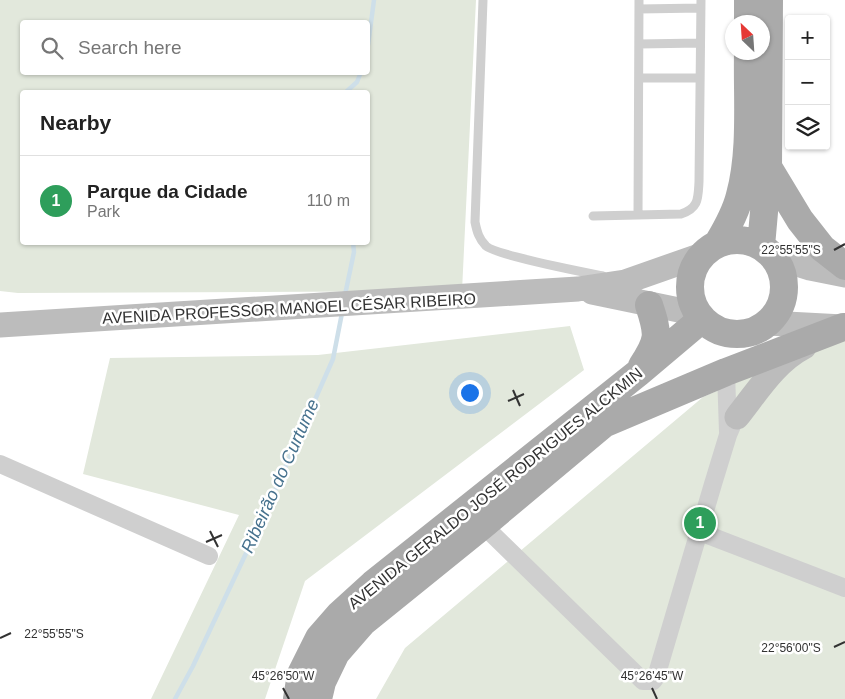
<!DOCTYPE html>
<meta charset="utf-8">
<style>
body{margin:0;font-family:Helvetica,sans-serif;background:#f6f6f6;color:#222}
.controls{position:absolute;right:15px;top:15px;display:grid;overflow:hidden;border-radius:5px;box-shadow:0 1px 4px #0004}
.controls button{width:45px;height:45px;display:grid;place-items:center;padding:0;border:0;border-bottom:1px solid #e0e0e0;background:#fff;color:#222;font:25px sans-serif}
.compass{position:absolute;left:725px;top:15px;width:45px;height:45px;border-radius:50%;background:#fff;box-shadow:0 1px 4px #0004;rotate:335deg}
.you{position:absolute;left:469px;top:392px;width:18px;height:18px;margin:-12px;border:4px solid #fff;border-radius:50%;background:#1a73e8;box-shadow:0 0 0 8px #1a73e833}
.badge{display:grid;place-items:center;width:32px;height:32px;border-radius:50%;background:#d64852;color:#fff;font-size:16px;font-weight:700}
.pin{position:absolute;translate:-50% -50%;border:2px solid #fff;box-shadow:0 1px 5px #0006}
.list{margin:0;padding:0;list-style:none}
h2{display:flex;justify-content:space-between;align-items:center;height:65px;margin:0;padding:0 20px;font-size:21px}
h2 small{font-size:16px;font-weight:400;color:#767676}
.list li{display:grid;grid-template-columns:32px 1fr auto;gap:15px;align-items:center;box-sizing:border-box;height:90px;padding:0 20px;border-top:1px solid #e0e0e0}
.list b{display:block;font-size:19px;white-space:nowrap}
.list p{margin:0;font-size:16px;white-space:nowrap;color:#767676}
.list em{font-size:16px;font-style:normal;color:#767676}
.icon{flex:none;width:28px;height:28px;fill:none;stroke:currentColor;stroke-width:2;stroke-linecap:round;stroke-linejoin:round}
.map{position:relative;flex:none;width:845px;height:699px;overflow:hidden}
.search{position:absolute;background:#fff;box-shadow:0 1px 4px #0004;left:20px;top:20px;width:350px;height:55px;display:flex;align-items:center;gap:12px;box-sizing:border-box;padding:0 18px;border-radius:5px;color:#767676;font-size:19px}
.panel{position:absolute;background:#fff;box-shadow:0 1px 4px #0004;left:20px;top:90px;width:350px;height:155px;border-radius:5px}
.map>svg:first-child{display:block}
</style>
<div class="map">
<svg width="845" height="699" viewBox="0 0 845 699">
<rect width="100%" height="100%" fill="#fff"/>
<path fill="#e2e8dc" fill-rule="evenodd" d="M0 0H476L462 291 18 293 0 291ZM22 22H368V72H22ZM22 92H368V242H22Z
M570 326 584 370 305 581 265 699H151L239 515 83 474 110 358 318 355Z
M845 336V699H376L405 648 703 397Z"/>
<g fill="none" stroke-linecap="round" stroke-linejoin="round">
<path stroke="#cedfe9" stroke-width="4.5" d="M368 45 374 0
M346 92 357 82 361 72
M345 295 354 252 353 242
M175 699 193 666 265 513 333 359 342 313"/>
<path stroke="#cfcfcf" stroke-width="9" d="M483 0 475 222C477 232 479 239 486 246 496 255 583 272 603 276
M639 9 701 8
M639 44 700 43
M639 78H700
M638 215 639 0
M593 216 681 214C699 208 698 198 699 182L701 0"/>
<path stroke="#cfcfcf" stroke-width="18" d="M726 372 728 432
M0 464 209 556
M483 525 643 681H653L656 677 713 484 728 435 740 407
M700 532 845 588"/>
<path stroke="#bcbcbc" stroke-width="25" d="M775 257 810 268 845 275
M592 292 698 314
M768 323 843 327
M0 325 578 289 625 282 702 255
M737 417C757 392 775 362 804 347"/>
<path stroke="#aaa" stroke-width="28" d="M748 22V0
M768 167 800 220 822 248 845 266
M690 287a47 47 0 1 1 94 0a47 47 0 1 1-94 0Z
M718 243C727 228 736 212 740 195 752 151 747 98 748 52
M761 246 768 167 769 0
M642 366C659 340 659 335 649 305
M603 424 726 372 843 327
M297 699 301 674 319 638 340 614 373 584 638 373 702 319
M318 699 322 682 336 653 363 622 483 525 618 412"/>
</g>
<path fill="none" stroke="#323232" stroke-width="2" d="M834 250 845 244M513 390 520 406M508 401 524 394M210 531 218 547M206 542 222 535M0 638 11 633M834 647 845 642M283 688 289 699M652 688 657 699"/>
<g text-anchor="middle" stroke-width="5" stroke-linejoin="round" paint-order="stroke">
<g font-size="16" fill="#323232" stroke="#fff">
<text transform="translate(289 308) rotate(-3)" y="6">AVENIDA PROFESSOR MANOEL CÉSAR RIBEIRO</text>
<text transform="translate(495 488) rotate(-39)" y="6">AVENIDA GERALDO JOSÉ RODRIGUES ALCKMIN</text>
</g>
<g font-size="18" font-style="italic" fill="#47728e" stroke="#fff">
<text transform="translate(280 476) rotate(-66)" y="6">Ribeirão do Curtume</text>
</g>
</g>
<g font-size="12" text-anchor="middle" fill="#323232" stroke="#fff" stroke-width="5" stroke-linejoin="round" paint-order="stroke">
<text x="791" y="254">22°55'55"S</text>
<text x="54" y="638">22°55'55"S</text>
<text x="791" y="652">22°56'00"S</text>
<text x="283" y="680">45°26'50"W</text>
<text x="652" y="680">45°26'45"W</text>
</g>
</svg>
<div class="controls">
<button>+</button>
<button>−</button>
<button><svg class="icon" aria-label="layers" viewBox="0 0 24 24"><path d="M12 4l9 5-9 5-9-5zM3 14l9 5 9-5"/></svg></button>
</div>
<svg class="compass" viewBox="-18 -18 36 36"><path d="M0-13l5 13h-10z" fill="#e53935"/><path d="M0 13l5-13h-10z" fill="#767676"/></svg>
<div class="you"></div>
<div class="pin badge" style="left:700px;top:523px;background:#2e9e5b">1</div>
<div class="search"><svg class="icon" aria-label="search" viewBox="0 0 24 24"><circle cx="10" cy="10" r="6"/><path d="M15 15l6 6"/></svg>Search here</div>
<section class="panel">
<h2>Nearby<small></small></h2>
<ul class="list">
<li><span class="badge" style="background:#2e9e5b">1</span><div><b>Parque da Cidade</b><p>Park</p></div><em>110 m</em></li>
</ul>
</section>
</div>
